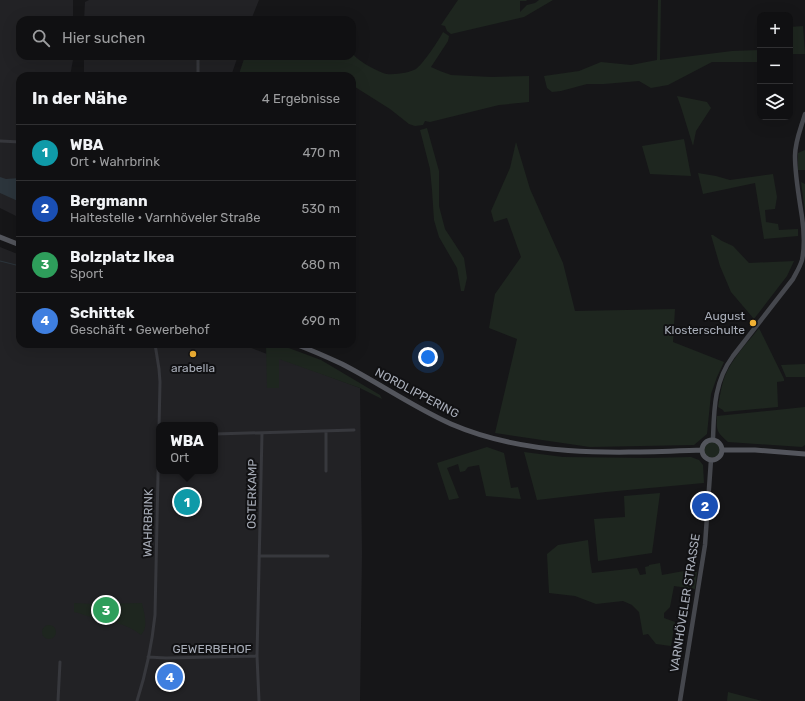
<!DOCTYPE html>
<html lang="de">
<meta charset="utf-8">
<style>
body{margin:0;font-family:Rubik,sans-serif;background:#1e1e20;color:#f1f3f6}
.controls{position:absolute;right:12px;top:12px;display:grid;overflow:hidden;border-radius:8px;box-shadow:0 4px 16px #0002}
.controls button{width:36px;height:36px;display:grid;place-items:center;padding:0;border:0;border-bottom:1px solid #303032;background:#101012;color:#f1f3f6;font:20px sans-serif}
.you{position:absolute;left:428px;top:357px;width:14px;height:14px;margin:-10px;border:3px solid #fff;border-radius:50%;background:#1a73e8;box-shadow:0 0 0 6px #1a73e833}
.badge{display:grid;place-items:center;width:26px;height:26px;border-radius:50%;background:#8c9099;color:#fff;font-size:13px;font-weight:700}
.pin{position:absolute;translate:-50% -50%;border:2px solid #fff;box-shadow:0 1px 4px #0006}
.popup{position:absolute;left:156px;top:422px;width:62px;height:52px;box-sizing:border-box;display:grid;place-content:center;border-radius:8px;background:#101012;filter:drop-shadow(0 1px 3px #0005);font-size:13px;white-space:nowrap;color:#9c9d9f}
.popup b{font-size:15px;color:#f1f3f6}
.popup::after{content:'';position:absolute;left:50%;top:100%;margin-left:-8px;border:8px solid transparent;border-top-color:#101012}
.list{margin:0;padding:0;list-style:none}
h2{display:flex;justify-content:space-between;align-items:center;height:52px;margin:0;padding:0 16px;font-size:17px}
h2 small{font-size:13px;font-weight:400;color:#9c9d9f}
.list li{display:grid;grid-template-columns:26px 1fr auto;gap:12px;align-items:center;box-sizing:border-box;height:56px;padding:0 16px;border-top:1px solid #303032}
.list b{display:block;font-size:15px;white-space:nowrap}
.list p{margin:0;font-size:13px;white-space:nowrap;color:#9c9d9f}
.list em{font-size:13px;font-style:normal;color:#9c9d9f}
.icon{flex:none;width:22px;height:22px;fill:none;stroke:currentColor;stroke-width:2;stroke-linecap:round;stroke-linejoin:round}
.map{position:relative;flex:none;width:805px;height:701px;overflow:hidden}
.search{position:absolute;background:#101012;box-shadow:0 4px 16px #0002;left:16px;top:16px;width:340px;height:44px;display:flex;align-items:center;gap:10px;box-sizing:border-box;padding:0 14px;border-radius:12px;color:#9c9d9f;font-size:15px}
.panel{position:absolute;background:#101012;box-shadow:0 4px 16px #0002;left:16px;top:72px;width:340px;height:276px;border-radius:12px}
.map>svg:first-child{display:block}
</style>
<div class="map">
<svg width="805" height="701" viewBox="0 0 805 701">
<rect width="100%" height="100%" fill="#161618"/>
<path fill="#222225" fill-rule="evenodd" d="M0 0H73V20H20V56H73V60L70 76H20V218L0 208Z
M89 0H259L251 20H84L85 2Z
M84 56H238L231 76H84Z
M0 247 20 255V344H241L267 354 268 388 279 358 360 388 362 553 360 701H0ZM159 425H215V471H159Z"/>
<path fill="#1e261f" d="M458 0H526L527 1H520V12L527 5 535 3 539 0H553L524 17 451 34 447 31 445 26 441 25Z
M658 0H661L660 60 732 51 760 50V62H712L668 85 651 88 639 81 604 84H587L561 91 552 92 547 88 544 76 579 71 601 62 631 65 657 60Z
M803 26 805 54H790V27Z
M443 32 449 36 448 41 431 67 440 71 451 75 491 77 529 76V102L499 105 430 122 425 121 423 125 415 126 409 124 390 109 352 85V76H328L323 74 243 75 239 74 245 56H352V53C358 61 373 69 383 73 390 76 409 73 416 69 423 64 439 40 443 32Z
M677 96 707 102 711 108 696 131 693 146 681 107Z
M427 128 439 171V206L445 229 464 258 467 278 464 291H461L457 268 439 237 434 220 432 190 430 169 420 130Z
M684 139 691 176 650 174 642 146Z
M516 142 530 189 563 263 575 311 675 309 673 342 724 362 717 377 711 394 707 434 694 445 590 447 495 433 517 339 489 328 495 294 521 257 507 218 494 222 491 211 510 168Z
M805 150V170H798V153Z
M698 173 716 176 730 180 773 174 777 197 775 209 765 210 766 222 778 224 779 230 798 229V236L764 239 755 183 703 194Z
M801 182 805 184V212Z
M711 235H713L722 241 733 246 749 263 794 261 787 276 754 319 731 292 720 266Z
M759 328 784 379V381L777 382 778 407 724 412 723 410 718 407C720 397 721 386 725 376 731 360 748 342 759 328Z
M266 344H278L321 360 380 395 382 399 360 388 279 359V388H267Z
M805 364V377H786L781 365Z
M805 407V445L802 447 728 442C717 432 716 431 717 416Z
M704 450a8 8 0 1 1 16 0a8 8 0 1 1-16 0Z
M487 447 504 453 511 488 518 487 521 499 486 496 479 465 468 467 465 471 460 472 458 464 447 468 459 498 449 500 437 463Z
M524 452 563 457 648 458 691 457 699 460 703 465 704 483 606 492 537 500Z
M660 493 652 553 598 561 594 519 625 517 624 496Z
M588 540 590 561 592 573 637 568 640 575 646 574 645 567 649 566V565L660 563 662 575 684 571 697 572 695 589 674 586 670 607 664 613V618L675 622 671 646 656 644 648 634 643 635 639 612 632 605 623 601 596 604 575 596 549 593 547 554 558 545Z
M74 603 92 604 142 603C144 613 149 627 141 635 127 623 109 622 92 617 85 616 80 613 74 612Z
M42 632a7 7 0 1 1 14 0a7 7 0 1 1-14 0Z
M728 692 762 701H727Z"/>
<path fill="#2c353c" d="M0 177 6 179 20 178V202L0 193Z"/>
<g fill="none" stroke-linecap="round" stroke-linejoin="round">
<path stroke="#2c353c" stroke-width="1" d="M0 261 20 266"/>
<path stroke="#37383d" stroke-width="3" d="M179 56 198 57V76
M92 57 95 56
M0 141 20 142
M326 431V471
M215 434 354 430
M259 556H328
M148 657 166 658 257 656
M58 701 60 662
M137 701C146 673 152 644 155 615L160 382 159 369 155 344
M259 701 257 656 262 433"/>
<path stroke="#45474d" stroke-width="4.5" d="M713 439C714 409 714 382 733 356L793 279C796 273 800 267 802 260 805 246 804 231 802 217 799 197 795 176 795 156 795 141 801 128 805 114
M680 701 705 545 711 460"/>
<path stroke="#53555c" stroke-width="5" d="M0 237 20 245
M295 344C311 350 327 357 342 364 379 383 413 407 451 424 530 458 617 453 701 450
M702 450a10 10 0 1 1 20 0a10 10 0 1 1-20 0Z
M722 450H755L805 454"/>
</g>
<g fill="#f2b134" stroke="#111113" stroke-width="1.5">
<circle cx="753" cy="323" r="4"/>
<circle cx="193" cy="354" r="4"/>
</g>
<g text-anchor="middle" stroke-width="4" stroke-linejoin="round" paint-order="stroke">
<g font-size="12" fill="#a8adb8" stroke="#111113" text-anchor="end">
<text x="745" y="320">August<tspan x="745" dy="14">Klosterschulte</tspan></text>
<text x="193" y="372" text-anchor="middle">arabella</text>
</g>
<g font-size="12" fill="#a8adb8" stroke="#111113">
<text transform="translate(417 393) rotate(28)" y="4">NORDLIPPERING</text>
<text transform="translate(252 494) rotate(-89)" y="4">OSTERKAMP</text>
<text transform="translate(148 523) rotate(-89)" y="4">WAHRBRINK</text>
<text transform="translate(685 603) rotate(-81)" y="4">VARNHÖVELER STRASSE</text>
<text x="212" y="653">GEWERBEHOF</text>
</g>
</g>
</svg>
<div class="controls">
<button>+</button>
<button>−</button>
<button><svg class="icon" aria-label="layers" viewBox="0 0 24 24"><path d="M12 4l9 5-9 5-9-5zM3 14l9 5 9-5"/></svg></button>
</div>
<div class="you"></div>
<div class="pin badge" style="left:187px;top:502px;background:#0f9aa8">1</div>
<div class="popup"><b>WBA</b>Ort</div>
<div class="pin badge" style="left:705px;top:506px;background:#1a4fb4">2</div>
<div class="pin badge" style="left:106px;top:610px;background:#2e9e5b">3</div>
<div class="pin badge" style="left:170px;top:677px;background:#3f7fe0">4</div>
<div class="search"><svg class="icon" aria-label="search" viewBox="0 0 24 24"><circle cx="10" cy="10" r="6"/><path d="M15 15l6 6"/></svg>Hier suchen</div>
<section class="panel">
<h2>In der Nähe<small>4 Ergebnisse</small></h2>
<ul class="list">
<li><span class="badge" style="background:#0f9aa8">1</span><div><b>WBA</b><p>Ort · Wahrbrink</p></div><em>470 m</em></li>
<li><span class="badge" style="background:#1a4fb4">2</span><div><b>Bergmann</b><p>Haltestelle · Varnhöveler Straße</p></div><em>530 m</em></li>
<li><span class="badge" style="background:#2e9e5b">3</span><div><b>Bolzplatz Ikea</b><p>Sport</p></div><em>680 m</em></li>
<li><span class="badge" style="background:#3f7fe0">4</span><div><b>Schittek</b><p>Geschäft · Gewerbehof</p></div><em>690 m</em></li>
</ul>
</section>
</div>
